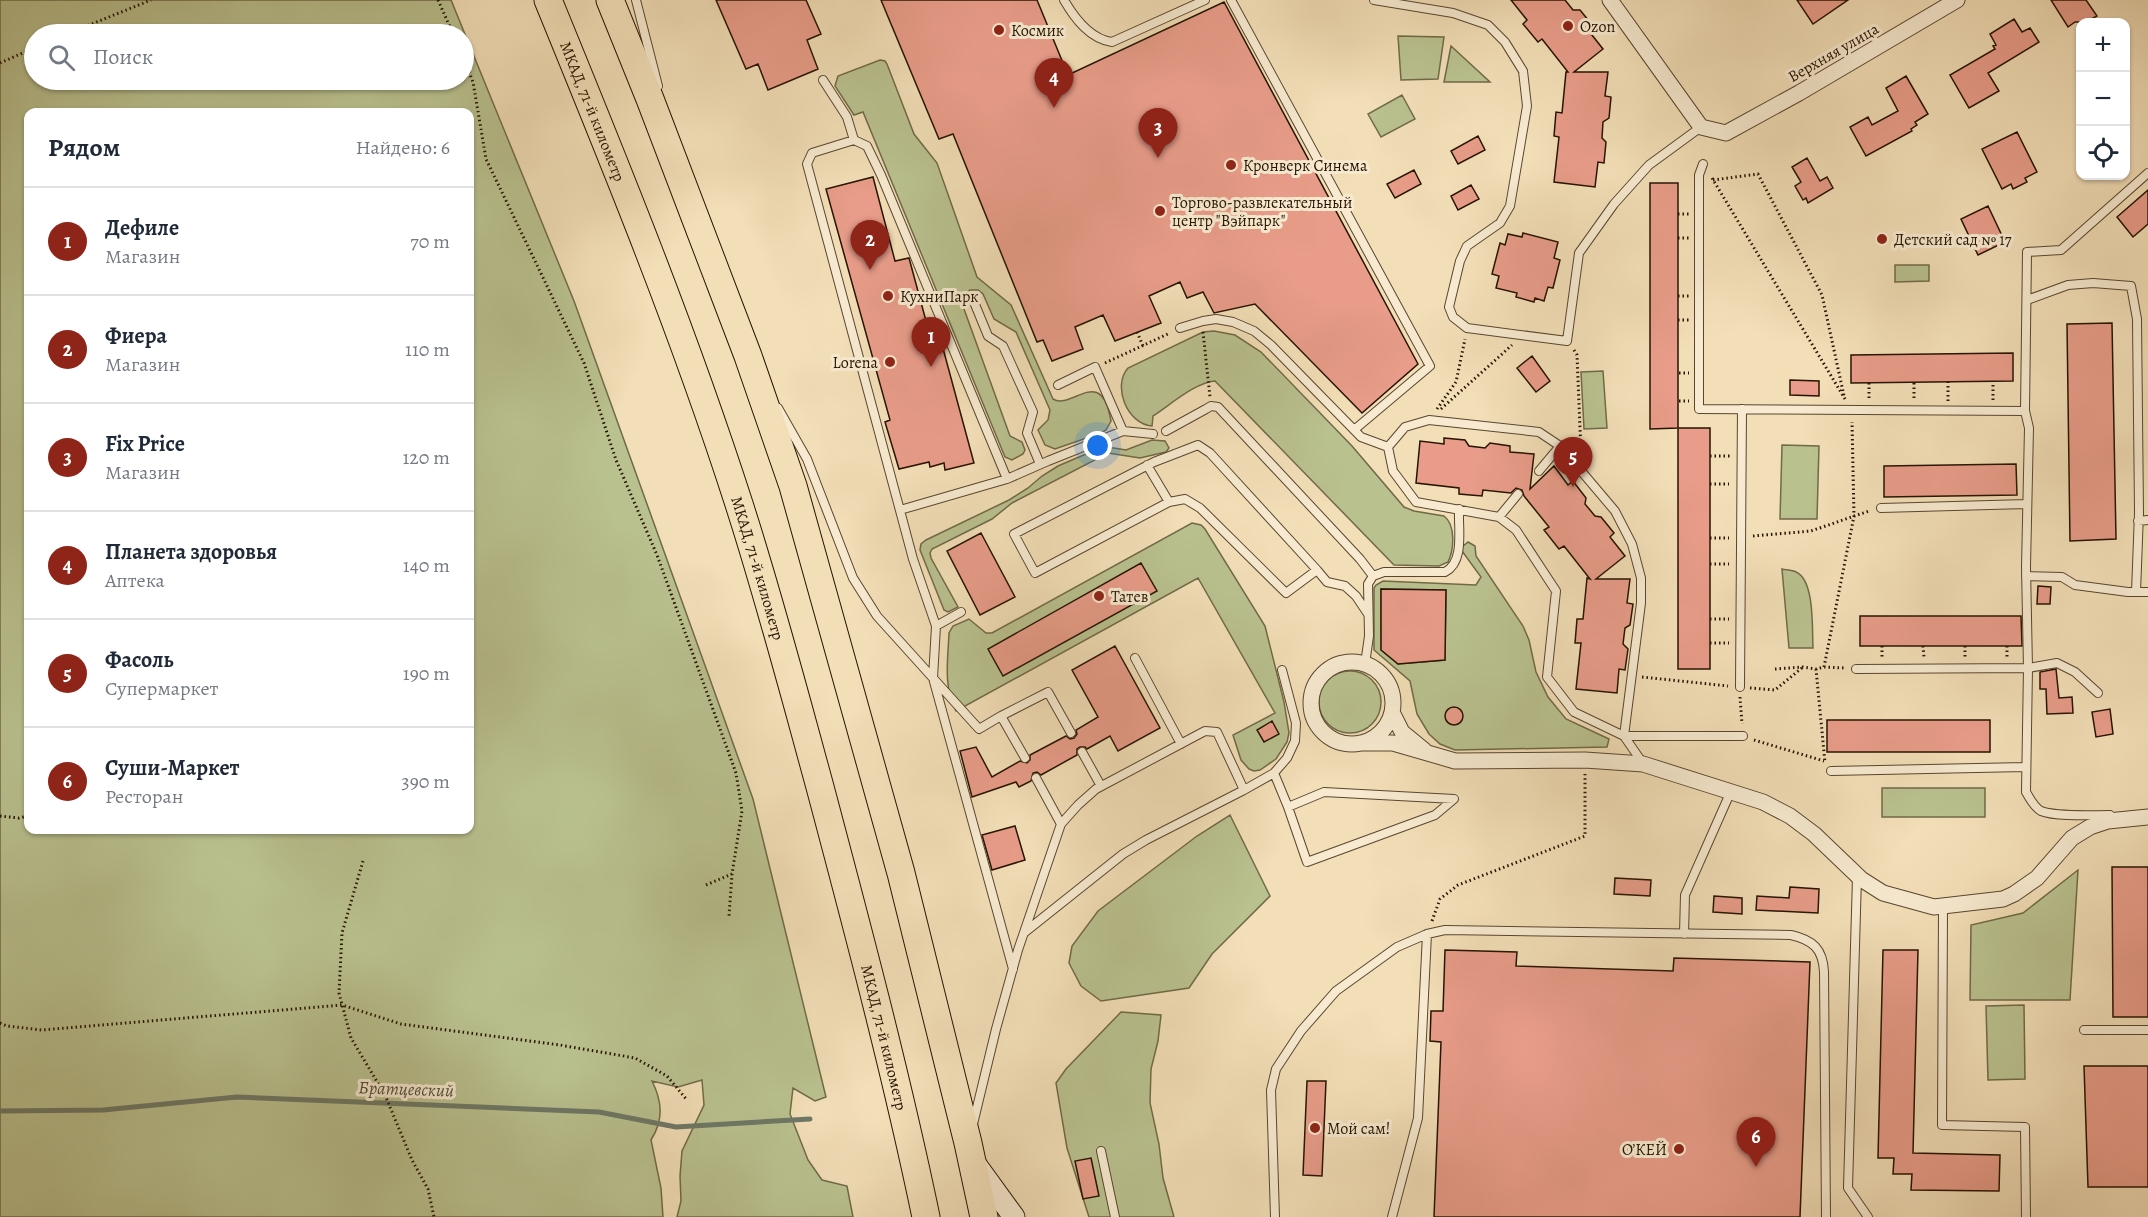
<!DOCTYPE html>
<html lang="ru">
<meta charset="utf-8">
<style>
body{margin:0;font-family:Alegreya,serif;background:#f6f6f7;color:#1f2937}
.controls{position:absolute;right:18px;top:18px;display:grid;overflow:hidden;border-radius:12px;box-shadow:0 2px 4px #0004}
.controls button{width:54px;height:54px;display:grid;place-items:center;padding:0;border:0;border-bottom:2px solid #e0e1e3;background:#fff;color:#1f2937;font:30px sans-serif}
.you{position:absolute;left:1098px;top:446px;width:21px;height:21px;margin:-15px;border:4px solid #fff;border-radius:50%;background:#1a73e8;box-shadow:0 0 0 9px #1a73e833}
.badge{display:grid;place-items:center;width:39px;height:39px;border-radius:50%;background:#8f2418;color:#fff;font-size:20px;font-weight:700}
.pin{position:absolute;translate:-50% -50px;filter:drop-shadow(0 2px 3px #0008)}
.pin::after{content:'';position:absolute;top:32px;width:21px;height:18px;background:inherit;clip-path:polygon(0 0,100% 0,50% 100%)}
.list{margin:0;padding:0;list-style:none}
h2{display:flex;justify-content:space-between;align-items:center;height:78px;margin:0;padding:0 24px;font-size:26px}
h2 small{font-size:20px;font-weight:400;color:#747a83}
.list li{display:grid;grid-template-columns:39px 1fr auto;gap:18px;align-items:center;box-sizing:border-box;height:108px;padding:0 24px;border-top:2px solid #e0e1e3}
.list b{display:block;font-size:22px;white-space:nowrap}
.list p{margin:0;font-size:20px;white-space:nowrap;color:#747a83}
.list em{font-size:20px;font-style:normal;color:#747a83}
.icon{flex:none;width:33px;height:33px;fill:none;stroke:currentColor;stroke-width:2;stroke-linecap:round;stroke-linejoin:round}
.map{position:relative;flex:none;width:2148px;height:1217px;overflow:hidden}
.search{position:absolute;background:#fff;box-shadow:0 2px 4px #0004;left:24px;top:24px;width:450px;height:66px;display:flex;align-items:center;gap:15px;box-sizing:border-box;padding:0 21px;border-radius:33px;color:#747a83;font-size:22px}
.panel{position:absolute;background:#fff;box-shadow:0 2px 4px #0004;left:24px;top:108px;width:450px;height:726px;border-radius:12px}
.map>svg:first-child{display:block}
</style>
<div class="map">
<svg width="2148" height="1217" viewBox="0 0 2148 1217">
<rect width="100%" height="100%" fill="#f2deb7"/>
<filter id="stains"><feTurbulence type="fractalNoise" baseFrequency=".00333" numOctaves="4"/><feColorMatrix values="0 0 0 0 .2 0 0 0 0 .09 0 0 0 0 .02 0 0 0 .5 -.17"/></filter>
<radialGradient id="worn" r=".72"><stop offset=".6" stop-color="#630" stop-opacity="0"/><stop offset="1" stop-color="#630" stop-opacity=".3"/></radialGradient>
<path fill="#b9c18f" stroke="#706a48" stroke-width="1.5" fill-rule="evenodd" d="M0 0H451L574 301 753 799 826 1097 815 1101 793 1088 790 1114 808 1160 822 1180 847 1186 853 1217H677L681 1201 680 1176 682 1151 704 1105 702 1080 678 1087 652 1081C662 1101 664 1120 651 1140L661 1188 663 1217H0ZM34 34H464V80H34ZM28 112H470V830H28Z
M1398 36 1444 37 1438 79 1401 80Z
M1451 46 1490 82H1444Z
M880 60 885 61 887 64 914 134 937 163 977 277 1011 305 1053 399C1072 411 1101 363 1111 421L1106 430 1101 433 1055 449 1045 445 1038 430 1048 420 1050 410 1016 332 994 319 983 294 978 290H970L960 298 1010 436 1022 442 1025 450 1023 454 1012 460 1005 457 863 112 854 115 835 86 838 76Z
M1402 95 1415 119 1381 137 1368 114Z
M1895 265H1929V281L1895 282Z
M1214 331 1235 335 1261 352 1352 446 1404 507 1414 511 1444 516C1456 525 1454 550 1448 562L1439 566 1394 565 1215 381C1196 382 1170 405 1153 416L1152 426C1127 424 1112 386 1128 368L1203 332Z
M1603 371 1607 428 1584 429 1581 372Z
M1152 440 1165 441 1169 448 1166 452 1140 458 1108 453 1012 503 992 519 932 549 930 553 931 558 958 607 948 612 944 610 920 550 921 544 926 540 1009 500 1028 488 1042 476 1058 466 1100 448H1114L1126 450Z
M1782 445 1819 446 1817 519H1780Z
M1192 523 1201 525 1205 529 1265 626 1284 702 1289 733 1287 742 1276 759 1260 770 1254 771 1249 769 1241 760 1233 735 1275 713 1198 578 956 711C943 687 948 659 949 633L953 626 969 619 986 633H992Z
M1468 542 1475 546 1476 556 1523 626 1529 640 1536 672 1548 697 1566 719 1609 739 1607 747 1455 750 1440 744 1429 734 1417 714 1410 681 1374 650V588L1376 585 1383 581 1476 585 1481 577 1462 551V547ZM1381 589 1446 590 1445 660 1398 664 1381 650Z
M1782 569C1786 570 1792 570 1796 572 1815 580 1812 630 1813 648H1789Z
M1319 702a31 31 0 1 1 62 0a31 31 0 1 1-62 0Z
M1882 788H1985V817H1882Z
M1230 815 1270 896 1212 954 1189 988 1101 1001 1081 986 1069 963 1072 946 1098 911 1197 836Z
M2078 870 2070 1000H1970L1971 925 2023 913Z
M2024 1005 2025 1079 1988 1080 1986 1006Z
M1121 1012 1161 1015 1158 1041 1151 1069 1150 1103 1159 1144 1163 1178 1174 1217H1089L1067 1148 1056 1083 1066 1069Z"/>
<g fill="none" stroke-linecap="round" stroke-linejoin="round">
<path stroke="#6d7866" stroke-width="5" d="M0 1111 103 1110 237 1097 599 1112 676 1127 810 1119"/>
</g>
<path fill="#e89c89" stroke="#261300" stroke-width="1.5" d="M716 0H806L821 34 807 40 818 69 768 90 758 64 746 69Z
M881 0H1037L1068 75 1224 2 1418 364 1362 413 1255 304 1214 313 1203 292 1187 298 1180 282 1149 296 1161 323 1115 341 1103 315 1075 327 1083 349 1052 361 1043 340 1037 342 953 134 939 139Z
M1511 0H1565L1573 10H1580L1593 26 1588 30 1603 49 1574 72H1608L1605 96 1611 97 1609 118 1603 122 1602 138 1606 142 1604 163 1598 162 1595 187 1554 182 1559 137 1554 136 1556 112 1562 113 1566 72H1568L1542 39 1538 42 1523 24 1527 20Z
M1797 0H1848L1813 24Z
M2051 0H2086L2097 16 2086 22H2075L2068 27Z
M2014 19 2022 32 2030 28 2039 42 1988 73 1999 91 1969 108 1950 75 1995 49 1993 46 1996 45 1990 34Z
M1906 76 1928 114 1915 122 1917 125 1911 129 1912 131 1866 156 1850 127 1868 117 1872 125 1898 111 1886 88Z
M2017 132 2037 172 2025 178 2027 182 2013 189 2011 184 2002 189 1982 149Z
M1478 136 1485 150 1458 164 1451 151Z
M1807 158 1820 181 1827 177 1833 188 1808 203 1806 198 1803 200 1795 186 1801 182 1792 167Z
M1414 170 1421 184 1395 198 1387 184Z
M873 177 895 261 909 258 929 332 938 330 974 463 945 470 944 463 930 467 929 462 899 469 885 422 890 420 826 189Z
M1650 183H1678V428L1650 429Z
M1471 185 1479 199 1458 210 1451 196Z
M2148 190V224L2133 237 2117 217Z
M1988 206 2005 242 1978 255 1961 219Z
M1523 233 1558 242 1554 258 1560 260 1553 288 1548 287 1544 301 1535 298 1534 302 1516 297 1517 293 1496 288 1499 276 1492 274 1500 243 1505 245 1508 234 1522 237Z
M2112 323 2116 539 2070 541 2067 324Z
M2013 353V381L1851 383V355Z
M1532 356 1550 381 1536 392 1517 368Z
M1790 380 1819 381V396L1790 395Z
M1678 428H1710V669H1678Z
M1444 438 1465 440 1469 446 1485 448 1490 443 1510 446V452L1534 454 1530 489 1554 466 1568 485 1573 481 1586 498 1585 504 1595 516 1601 517 1614 533 1610 537 1625 556 1596 579H1630L1627 603 1633 604 1630 625 1625 628 1623 644 1628 649 1625 670 1619 669 1617 693 1576 689 1581 643H1575L1577 619H1583L1587 578 1590 579 1564 546 1559 549 1544 530 1549 527 1524 496 1522 490 1516 488 1511 493 1483 490 1482 496 1459 494V488L1416 483 1420 441 1444 444Z
M2016 464 2017 495 1884 497V466Z
M981 533 1015 597 980 615 947 551Z
M1141 563 1157 591 1003 676 988 649Z
M2038 586 2051 587 2050 604H2037Z
M1381 589 1446 590 1445 660 1398 664 1381 650Z
M1860 616H2021L2022 646H1860Z
M1115 646 1160 728 1118 751 1110 736 1087 749 1085 747H1080L1077 749V755L1041 775 1037 772 1033 773 1031 781 1019 787 1016 782 972 797 960 751 976 747 992 777 1020 761 1027 763 1030 760V755L1066 736 1070 739 1074 738 1077 734 1076 730 1098 717 1072 670Z
M2056 669 2059 698 2072 697 2073 713 2047 714 2046 689H2040V672Z
M1445 716a9 9 0 1 1 18 0a9 9 0 1 1-18 0Z
M2110 709 2113 734 2096 737 2092 712Z
M1827 720H1990V752H1827Z
M1272 721 1279 734 1264 742 1257 730Z
M1015 826 1025 860 992 870 982 835Z
M2112 867H2148V1017H2113Z
M1615 878 1651 880 1650 896 1614 894Z
M1790 887 1819 889 1818 913 1756 910 1757 896 1789 898Z
M1714 896 1742 898V914L1713 912Z
M1445 950 1517 952 1516 966 1673 971 1674 958 1810 962 1800 1217H1434L1441 1042 1430 1041 1431 1011H1443Z
M1883 950H1918L1913 1153 2000 1155 1999 1191 1911 1190 1912 1174H1893L1894 1158H1878Z
M2084 1066H2148V1187H2088Z
M1307 1081H1326L1322 1176 1303 1175Z
M1091 1158 1099 1196 1083 1199 1075 1161Z"/>
<g fill="none" stroke-linecap="round" stroke-linejoin="round">
<g stroke="#59462e" stroke-width="10">
<path id="lane" d="M636 0 658 86
M1064 0C1075 19 1090 39 1112 42L1205 0
M1231 0 1430 366 1354 430
M1374 0 1453 13 1488 25 1505 42 1523 71 1527 106 1510 206 1500 223 1467 246 1460 261 1449 307 1453 317 1467 328 1567 341 1579 253 1614 204 1649 165 1701 127
M823 80 847 117 854 140 812 153 807 164 913 559 936 626 933 678 1013 969
M854 140 867 146 881 175 1007 479
M1703 164 1699 175V409L2025 411
M2027 300 2068 285 2093 283 2131 286 2137 319 2139 513 2136 592
M974 302 988 336 1003 346 1033 412 1027 433 1040 464
M1180 328 1203 321 1216 319 1233 322 1254 331 1271 345 1361 437 1388 447
M1058 385 1095 367 1123 431
M778 408 807 459 853 578 877 616 979 729 1001 716 1025 758
M1429 420 1539 432 1560 446 1615 511 1632 544 1641 578V603L1624 736 1574 712 1547 677 1556 591 1516 530 1499 517 1416 502 1393 471 1388 447 1405 427Z
M1166 431 1206 409 1211 406 1218 407 1360 559 1373 576
M1147 465 1169 502
M1539 471 1560 446
M1881 508 2027 504
M900 510 1007 479 1048 461 1123 431 1153 434
M1499 517 1518 494
M2138 521 2148 520
M1317 570 1286 593 1200 508 1185 499 1169 502 1035 573 1014 534 1154 462 1198 445 1210 453 1317 570 1327 582 1345 586 1356 596 1368 614
M2026 576 2062 577 2075 585 2128 592H2148
M936 626 961 612
M1135 658 1181 744
M1365 664 1369 636 1368 584 1373 576 1384 572H1445C1465 562 1458 529 1459 509
M1856 669 2028 668 2057 663 2075 672 2098 693
M1740 687 1742 409
M1001 716 1048 692 1071 733
M1082 752 1101 786
M1642 762 1624 736H1743
M1831 771 2025 767
M1274 773 1288 807 1324 792 1454 799 1435 815 1307 862 1288 807
M2110 815C2093 815 2056 817 2041 811 2034 807 2030 799 2026 792L2028 668 2026 567 2029 428 2025 411 2027 252 2061 250 2148 173
M1061 824 1078 805 1096 789 1205 731 1217 732 1244 790
M1857 877 1848 1188 1868 1217
M1943 907 1942 1125 2025 1127 2026 1217
M1025 932 1123 854 1146 840 1244 790 1274 773 1287 758 1295 741 1296 723 1282 670
M1684 934 1685 895 1731 791
M2084 1030H2148
M973 1124 996 1029 1018 950 1061 824 1036 778
M1101 1151 1115 1217
M1275 1217 1271 1090 1276 1069 1301 1031 1336 991 1397 947 1427 934
M1392 1217 1418 1118 1427 934 1445 930 1791 935C1813 940 1823 949 1824 972L1826 1217"/>
</g>
<g stroke="#59462e" stroke-width="17">
<path id="street" d="M1610 0 1701 127 1726 133 1799 93 1957 0
M1311 703a41 41 0 1 1 82 0a41 41 0 1 1-82 0Z
M1392 712 1402 732 1424 750
M1360 743H1393L1455 761 1585 760 1643 764 1763 802 1790 816 1814 834 1861 879 1883 893 1934 907 2003 899 2014 894 2037 878 2072 838 2090 827 2108 821 2148 817"/>
</g>
<g stroke="#261300" stroke-width="23">
<path id="secondary" d="M974 1162 1014 1217"/>
</g>
<g stroke="#261300" stroke-width="29">
<g id="highway">
<path id="s1" d="M548 0C616 166 684 333 739 504 769 597 794 692 820 787 858 930 896 1073 926 1217"/>
<path d="M610 0 650 99 748 356 793 486 901 873 968 1143 984 1217"/>
</g>
</g>
<path stroke="#261300" stroke-width="3" stroke-dasharray="1.5 3" stroke-linecap="butt" d="M438 0 453 34
M67 34 151 0
M464 59 473 82 486 159 584 363 616 460 657 555 736 773 742 811 732 874 729 916
M0 63 34 48
M1712 178 1845 399
M1713 180 1758 174 1822 295 1844 396
M1678 214H1689
M1678 238H1689
M1678 296H1689
M1678 320H1689
M1137 332 1143 346
M1203 332 1210 397
M1574 350 1577 355 1581 453
M1105 363 1170 333
M1679 373H1689
M1869 398V382
M1914 398V382
M1993 400V381
M1679 401H1689
M1948 401V382
M1437 409 1456 382 1465 339
M1441 409 1512 345
M1710 456H1732
M1710 484H1729
M1753 536 1811 531 1869 511
M1710 538H1729
M1710 564H1729
M1710 619H1729
M1710 643H1729
M1882 646V657
M1923 646 1924 657
M1965 646V657
M2007 646V657
M1824 667 1854 516 1852 422
M1775 669 1803 667 1816 669 1824 667 1845 668
M1816 669 1825 763
M1642 677 1728 686
M1750 688 1775 690 1803 667
M1740 697 1742 724
M1754 740 1824 761
M0 816 19 818 28 816
M363 861 342 933 339 993 351 1038 385 1095 412 1160 428 1189 434 1217
M706 885 732 874
M1432 921 1440 899 1458 885 1585 836V774
M0 1023 7 1026 42 1030 342 1005 401 1024 560 1045 635 1058 667 1076 687 1100"/>
<use href="#lane" stroke="#f7ead0" stroke-width="8"/>
<use href="#street" stroke="#f7ead0" stroke-width="15"/>
<use href="#secondary" stroke="#f7ead0" stroke-width="21"/>
<use href="#highway" stroke="#f2deb7" stroke-width="27"/>
</g>
<g fill="#8f2418" stroke="#f7ead0" stroke-width="2">
<circle cx="1568" cy="26" r="6"/>
<circle cx="999" cy="30" r="6"/>
<circle cx="1231" cy="165" r="6"/>
<circle cx="1160" cy="211" r="6"/>
<circle cx="1882" cy="239" r="6"/>
<circle cx="888" cy="296" r="6"/>
<circle cx="890" cy="362" r="6"/>
<circle cx="1099" cy="596" r="6"/>
<circle cx="1315" cy="1128" r="6"/>
<circle cx="1679" cy="1149" r="6"/>
</g>
<g text-anchor="middle" stroke-width="6" stroke-linejoin="round" paint-order="stroke">
<g font-size="16" fill="#261300" stroke="#f7ead0" text-anchor="start">
<text x="1580" y="32">Ozon</text>
<text x="1011" y="36">Космик</text>
<text x="1243" y="171">Кронверк Синема</text>
<text x="1172" y="208">Торгово-развлекательный<tspan x="1172" dy="18">центр "Вэйпарк"</tspan></text>
<text x="1894" y="245">Детский сад № 17</text>
<text x="900" y="302">КухниПарк</text>
<text x="878" y="368" text-anchor="end">Lorena</text>
<text x="1111" y="602">Татев</text>
<text x="1327" y="1134">Мой сам!</text>
<text x="1667" y="1155" text-anchor="end">О’КЕЙ</text>
</g>
<g font-size="16" fill="#261300" stroke="#f7ead0">
<text transform="translate(1833 52) rotate(-30)" y="6">Верхняя улица</text>
<text dy="6" stroke="none"><textPath href="#s1" startOffset="120">МКАД, 71-й километр</textPath></text>
<text dy="6" stroke="none"><textPath href="#s1" startOffset="606">МКАД, 71-й километр</textPath></text>
<text dy="6" stroke="none"><textPath href="#s1" startOffset="1092">МКАД, 71-й километр</textPath></text>
</g>
<g font-size="18" font-style="italic" fill="#4f4e3c" stroke="#f7ead0">
<text transform="translate(406 1089) rotate(2)" y="6">Братцевский</text>
</g>
</g>
<rect width="100%" height="100%" filter="url(#stains)"/>
<rect width="100%" height="100%" fill="url(#worn)"/>
</svg>
<div class="controls">
<button>+</button>
<button>−</button>
<button><svg class="icon" aria-label="locate" viewBox="0 0 24 24"><circle cx="12" cy="12" r="6"/><path d="M12 2v4M12 18v4M2 12h4M18 12h4"/></svg></button>
</div>
<div class="you"></div>
<div class="pin badge" style="left:931px;top:367px">1</div>
<div class="pin badge" style="left:870px;top:270px">2</div>
<div class="pin badge" style="left:1158px;top:158px">3</div>
<div class="pin badge" style="left:1054px;top:108px">4</div>
<div class="pin badge" style="left:1573px;top:487px">5</div>
<div class="pin badge" style="left:1756px;top:1167px">6</div>
<div class="search"><svg class="icon" aria-label="search" viewBox="0 0 24 24"><circle cx="10" cy="10" r="6"/><path d="M15 15l6 6"/></svg>Поиск</div>
<section class="panel">
<h2>Рядом<small>Найдено: 6</small></h2>
<ul class="list">
<li><span class="badge">1</span><div><b>Дефиле</b><p>Магазин</p></div><em>70 m</em></li>
<li><span class="badge">2</span><div><b>Фиера</b><p>Магазин</p></div><em>110 m</em></li>
<li><span class="badge">3</span><div><b>Fix Price</b><p>Магазин</p></div><em>120 m</em></li>
<li><span class="badge">4</span><div><b>Планета здоровья</b><p>Аптека</p></div><em>140 m</em></li>
<li><span class="badge">5</span><div><b>Фасоль</b><p>Супермаркет</p></div><em>190 m</em></li>
<li><span class="badge">6</span><div><b>Суши-Маркет</b><p>Ресторан</p></div><em>390 m</em></li>
</ul>
</section>
</div>
